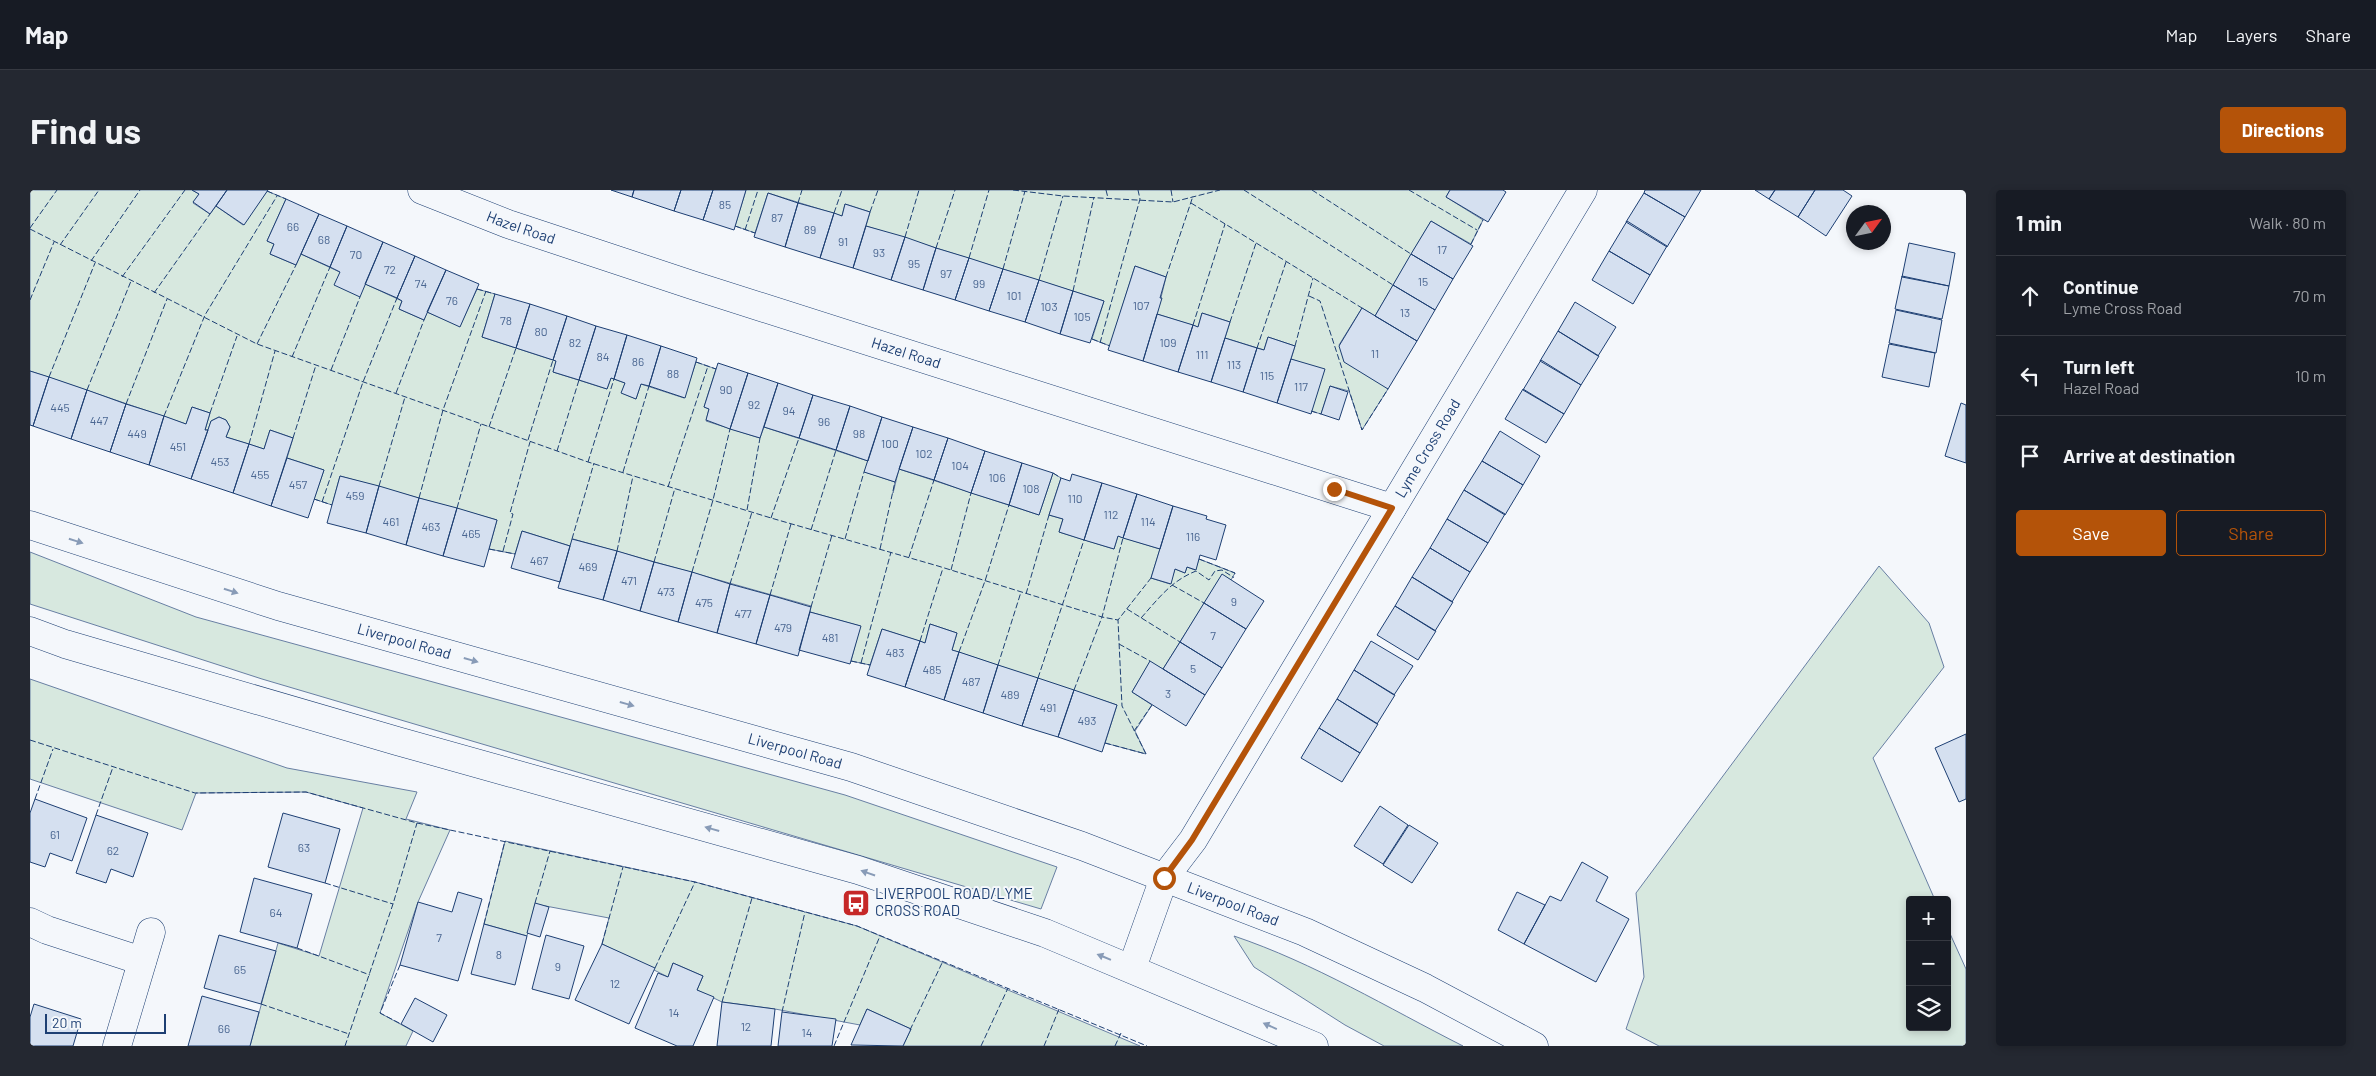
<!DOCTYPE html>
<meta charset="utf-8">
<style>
body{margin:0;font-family:Barlow,sans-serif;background:#242831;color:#f1f3f6}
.controls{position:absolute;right:15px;bottom:15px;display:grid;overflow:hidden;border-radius:5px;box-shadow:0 2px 8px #0003}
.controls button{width:45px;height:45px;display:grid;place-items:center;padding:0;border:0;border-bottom:1px solid #363941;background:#171b24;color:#f1f3f6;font:25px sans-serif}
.compass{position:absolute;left:1816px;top:15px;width:45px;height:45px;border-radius:50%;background:#171b24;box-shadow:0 2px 8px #0003;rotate:57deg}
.scale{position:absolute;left:15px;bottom:12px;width:121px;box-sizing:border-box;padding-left:5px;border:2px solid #1d3f73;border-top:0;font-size:14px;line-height:18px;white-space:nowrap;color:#1d3f73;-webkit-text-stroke:4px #f4f7fb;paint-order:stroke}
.stop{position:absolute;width:15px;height:15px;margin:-11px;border:4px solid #b45309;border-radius:50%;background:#fff}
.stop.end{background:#b45309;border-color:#fff;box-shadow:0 1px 5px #0008}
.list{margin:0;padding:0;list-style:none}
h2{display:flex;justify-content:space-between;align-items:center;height:65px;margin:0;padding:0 20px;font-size:21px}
h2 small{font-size:16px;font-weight:400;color:#9ea1a6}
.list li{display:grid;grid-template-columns:32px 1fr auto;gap:15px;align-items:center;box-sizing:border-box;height:80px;padding:0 20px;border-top:1px solid #363941}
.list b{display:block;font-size:19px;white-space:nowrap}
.list p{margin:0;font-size:16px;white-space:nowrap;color:#9ea1a6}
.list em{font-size:16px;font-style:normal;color:#9ea1a6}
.actions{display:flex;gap:10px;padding:15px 20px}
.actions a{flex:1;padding:11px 0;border:1px solid #b45309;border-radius:5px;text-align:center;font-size:18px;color:#b45309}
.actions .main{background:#b45309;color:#fff}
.icon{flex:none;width:28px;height:28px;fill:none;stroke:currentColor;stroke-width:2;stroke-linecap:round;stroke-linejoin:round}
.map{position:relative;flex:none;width:1936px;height:856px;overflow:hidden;border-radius:5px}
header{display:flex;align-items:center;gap:30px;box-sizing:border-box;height:70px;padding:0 25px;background:#171b24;border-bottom:1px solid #363941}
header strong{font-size:24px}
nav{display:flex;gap:28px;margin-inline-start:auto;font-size:18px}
.intro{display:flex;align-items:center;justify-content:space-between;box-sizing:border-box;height:120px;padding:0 30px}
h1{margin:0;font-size:35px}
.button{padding:12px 22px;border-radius:5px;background:#b45309;color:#fff;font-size:18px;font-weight:700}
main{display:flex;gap:30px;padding:0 30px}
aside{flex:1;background:#171b24;border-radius:5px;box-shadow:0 2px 8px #0003}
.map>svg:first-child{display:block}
</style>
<header>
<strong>Map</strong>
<nav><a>Map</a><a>Layers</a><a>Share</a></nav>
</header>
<div class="intro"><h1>Find us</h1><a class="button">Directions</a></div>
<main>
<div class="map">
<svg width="1936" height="856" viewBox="0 0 1936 856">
<rect width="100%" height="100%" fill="#f4f7fb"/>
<path fill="#d7e8df" stroke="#687fa3" d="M0 0H162L169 4 163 13 180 24 186 16 213 35 237 1 256 9 237 51 244 54 240 64 266 75 271 64 372 111 369 119 394 130 397 122 430 136 447 99 465 104 452 147 526 171 523 182 577 199 581 188 595 193 592 203 606 209 611 194 654 208 666 172 686 179 674 217 679 219 676 231 730 248 734 237 838 271 835 282 865 292 863 303 869 279 1009 325 1023 283 1031 288 1019 325 1033 329 1029 342 1084 359 1088 346 1130 359 1121 388 1140 394 1145 379 1155 383 1157 377 1165 380 1169 369 1205 383 1201 390 1192 385 1133 479 1120 472 1102 502 1122 515 1105 541 1116 564 1075 553 1087 515 922 460 927 443 900 434 895 453 852 439 840 475 821 471 830 436 780 422 781 416 543 349 540 356 492 341 485 364 459 359 467 330 310 286 302 315 284 309 294 280 257 268 263 248 240 240 234 259 196 247 200 237 196 230 189 227 181 231 178 240H175L180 223 162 217 156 234 0 181Z
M716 0H1420L1416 7 1453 30 1441 54 1401 31 1345 126 1332 118 1309 155 1358 199 1332 240 1319 201 1300 196 1291 224 1281 221 1294 181 1261 169 1265 156 1238 147 1234 160 1195 148 1200 132 1172 123 1168 137 1127 124 1136 87 1105 76 1080 156 1062 149 1074 111 836 36 840 22 815 14 812 26 738 3 725 43 705 36Z
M0 362 166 427 815 605 1027 677 1011 719 232 489 0 414Z
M1849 376 1899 433 1914 477 1843 568 1905 710H1880V837H1917V737L1936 779V856H1629L1596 839 1614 787 1606 703Z
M0 489 257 578 387 602 376 629 420 640 388 712 350 823 383 841 376 856H220L248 753 289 766 333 618 276 602 166 603 152 640 0 589Z
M475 651 665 692 827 736 1110 856H873L881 839 837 819 830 835 745 819 692 812 667 800 673 786 643 773 638 787 572 754 579 728 505 714 497 746 454 734Z
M1204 746C1284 773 1358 818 1433 856H1354L1315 835 1224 777Z"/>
<path fill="#d5e0f0" stroke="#1d3f73" d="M162 0H197L180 24 163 12 169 4Z
M197 0H238L214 35 186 16Z
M581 0H604L602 7Z
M604 0H651L644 21 602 7Z
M651 0H683L673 30 644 21Z
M683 0H716L704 40 673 30Z
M1420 0H1473L1476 2 1458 32 1416 7Z
M1615 0H1671L1655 27 1614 3Z
M1725 0H1745L1739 9Z
M1745 0H1785L1768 27 1739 9Z
M1785 0H1813L1822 6 1796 46 1768 27Z
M738 3 768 13 755 57 724 47Z
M1614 3 1655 27 1637 57 1596 32Z
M256 9 289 24 266 75 240 64 244 54 237 51Z
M768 13 804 23 790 68 755 57Z
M815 14 840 22 823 78 790 68 804 23 812 26Z
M289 24 317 36 300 77 271 64Z
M1401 31 1443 56 1423 89 1381 64Z
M1597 31 1637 56 1620 85 1579 61Z
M317 36 353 52 330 107 304 95 310 82 300 77Z
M836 36 875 47 861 90 823 78Z
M875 47 906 58 893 100 861 90Z
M353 52 385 66 367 108 335 94Z
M1879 53 1925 63 1919 96 1872 87Z
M906 58 939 68 925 110 893 100Z
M1579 61 1620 85 1603 114 1562 90Z
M1381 64 1423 89 1405 120 1363 95Z
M385 66 416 80 394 130 369 119 372 111 367 108Z
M939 68 973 79 959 121 925 110Z
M1105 76 1136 87 1130 108H1132L1113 171 1078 160Z
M973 79 1009 90 995 132 959 121Z
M416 80 449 94 430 137 397 122Z
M1872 86 1919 96 1912 129 1865 119Z
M1009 90 1043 101 1030 144 995 132Z
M1363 95 1405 120 1387 151 1345 126Z
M1043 101 1074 111 1060 153 1030 144Z
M465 104 500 114 486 158 452 147Z
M1545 112 1586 137 1568 166 1528 141Z
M500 114 537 126 523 170 486 158Z
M1332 118 1387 151 1358 199 1314 172 1309 156Z
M1866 120 1912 130 1906 163 1859 153Z
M1172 123 1200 132 1181 192 1148 182 1163 135 1168 137Z
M1127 124 1163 135 1148 182 1113 171Z
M537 126 566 136 549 190 523 182 526 171 523 170Z
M566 136 597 145 584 189 581 188 577 199 549 190Z
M1528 141 1569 166 1551 195 1510 171Z
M597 145 631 156 619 196 611 194 606 209 591 203 595 193 584 189Z
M1238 147 1265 156 1247 213 1213 202 1227 158 1234 160Z
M1195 148 1227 158 1213 202 1181 192Z
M1859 154 1905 163 1899 197 1852 187Z
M631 156 667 168 655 208 619 196Z
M1261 169 1295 179 1281 224 1247 213Z
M1511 170 1551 195 1534 224 1493 200Z
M688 173 718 183 700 239 676 230 679 219 674 217Z
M0 181 19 187 3 236 0 235Z
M718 183 748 193 730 248 700 239Z
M19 187 57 200 41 249 3 236Z
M748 193 783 205 769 248 734 237Z
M1300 196 1318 202 1309 230 1291 224Z
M1493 199 1534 224 1516 253 1475 229Z
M57 200 96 214 80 262 41 249Z
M783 205 820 216 806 260 769 248Z
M1931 213 1936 215V273L1915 266Z
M96 214 134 226 119 275 80 262Z
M820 216 852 227 838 271 806 260Z
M162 217 180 223 175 240H178L161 289 119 275 134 226 156 234Z
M189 227 196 230 200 237 196 247 219 254 203 303 161 289 181 231Z
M852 227 883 237 865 292 834 282Z
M883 237 918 248 904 290 869 279Z
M240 240 263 248 241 316 203 303 219 254 234 259Z
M1470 241 1510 266 1493 295 1452 271Z
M918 248 955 261 941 303 904 290Z
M955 261 992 273 979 315 941 303Z
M257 268 294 280 278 328 241 316Z
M1452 271 1493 295 1475 325 1434 300Z
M992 273 1023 283 1009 325 979 315Z
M1042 284 1072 293 1054 350 1029 342 1033 329 1019 325 1031 288 1040 291Z
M310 286 349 296 336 343 297 333Z
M1072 293 1107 304 1093 348 1088 346 1084 359 1054 350Z
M349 296 389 308 376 355 336 343Z
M1434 300 1475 324 1458 353 1417 329Z
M1107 304 1143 316 1130 359 1093 348Z
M389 308 427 318 413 366 376 355Z
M1143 316 1177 326 1176 329 1196 335 1186 370 1170 365 1166 380 1157 377 1155 383 1145 379 1141 394 1121 388Z
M427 318 467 330 454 377 413 366Z
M1417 329 1458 353 1440 382 1400 358Z
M492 341 540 356 530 392 481 378Z
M542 349 587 361 573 410 528 398Z
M1400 358 1440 382 1422 412 1382 387Z
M587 361 624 372 610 421 573 410Z
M624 372 662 382 648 432 610 421Z
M662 382 700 394 687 443 648 432Z
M1192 384 1234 411 1216 439 1174 413Z
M1382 387 1423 412 1405 441 1365 416Z
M700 394 740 405 726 454 687 443Z
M740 405 781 417 768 466 726 454Z
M1174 413 1216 439 1192 478 1150 452Z
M1365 416 1406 441 1388 470 1347 445Z
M780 422 831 436 820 474 769 460Z
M900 434 927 443 922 460 929 462 914 510 875 497 890 451 895 453Z
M852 439 890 451 875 497 837 485Z
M1341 451 1383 476 1364 505 1324 480Z
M1150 452 1192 478 1175 505 1133 479Z
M929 462 968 475 953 523 914 510Z
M1120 471 1175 505 1156 536 1102 502Z
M968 475 1008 488 992 536 953 523Z
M1324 480 1365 505 1347 534 1307 509Z
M1008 488 1044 500 1028 547 992 536Z
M1044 500 1087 515 1072 562 1028 547Z
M1307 509 1348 534 1330 563 1289 538Z
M1289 538 1330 563 1312 592 1271 568Z
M1936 544V609L1929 612 1905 558Z
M5 609 57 628 42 671 20 663 15 677 0 672V623Z
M1350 616 1378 635 1353 674 1324 656Z
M253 623 310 639 295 693 238 677Z
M66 625 118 643 103 687 81 679 76 693 46 683Z
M1379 635 1408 653 1382 693 1353 675Z
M1552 672 1578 687 1566 711 1599 729 1566 792 1494 754 1520 706 1531 711Z
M224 688 282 704 267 758 210 742Z
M428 702 452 709 428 791 370 775 388 712 422 722Z
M1487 702 1515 715 1494 754 1468 740Z
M505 713 519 717 510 747 497 743Z
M454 734 497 746 485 795 441 784Z
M189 745 246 761 231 814 174 798Z
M516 745 554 756 539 809 502 799Z
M572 754 625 778 599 834 545 810Z
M643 773 673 786 667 800 684 807 663 856H647L605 838 628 783 638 787Z
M172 806 229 822 220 856H158Z
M385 808 417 825 403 852 371 834Z
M692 812 745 819 741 856H687Z
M4 814 51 829 43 856H0V827Z
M837 819 881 839 873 856 821 855Z
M752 822 806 829 802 856H748Z"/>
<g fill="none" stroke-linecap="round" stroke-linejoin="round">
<g stroke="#1d3f73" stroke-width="29">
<g id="minor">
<path id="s1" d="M392 0 478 34 662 95 1362 318"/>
<path d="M0 732 17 740 112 771"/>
<path id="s2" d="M1102 778 1134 688 1163 650 1553 0"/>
<path d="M87 856 121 742"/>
</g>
</g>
<g stroke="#1d3f73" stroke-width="29">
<g id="highway">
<path id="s3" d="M0 335 248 416 821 577 1052 656 1275 742 1395 798 1504 856"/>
<path d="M0 441 35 454 367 551 828 680 1015 743 1284 856"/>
</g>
</g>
<use href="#minor" stroke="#f4f7fb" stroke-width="28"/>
<use href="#highway" stroke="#f4f7fb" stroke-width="28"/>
<path stroke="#1d3f73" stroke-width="1" stroke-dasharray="6 2.5" stroke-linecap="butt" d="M983 0 1033 6 1143 12 1190 0
M1076 0 1078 8
M1141 0 1143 12
M1214 0 1363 95
M1282 0 1381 64
M1379 0 1447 40
M237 1 256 9
M768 13 772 0
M1161 13 1332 118
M840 22 848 0
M804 23 812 0
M705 36 725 43
M0 38 27 0
M0 39 227 154 558 272 741 328 908 376 1072 427 1088 430 1121 388
M715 40 728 0
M875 47 889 0
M1441 54 1453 30
M30 55 69 0
M906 58 925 0
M939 68 959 0
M61 71 110 0
M973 79 995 1
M92 87 155 0
M1136 87 1163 6
M1009 90 1033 6
M447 99 465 104
M1043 101 1064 7
M124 103 180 24
M1279 106 1290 111 1332 240 1358 199
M0 110 24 52
M1200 132 1226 53
M1163 135 1195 34
M1062 149 1080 156
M1070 153 1110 9 1108 0
M227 154 266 75
M1265 156 1283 88
M1227 158 1256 72
M262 167 300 77
M666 172 686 179
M301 180 330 107
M19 187 65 73
M57 200 101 91
M366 203 394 130
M96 214 137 109
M1281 221 1291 224
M180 223 207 146
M134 226 175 125 247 6
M459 237 486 158
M263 248 286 175
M498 250 523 170
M219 254 245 161
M527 261 549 190
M558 272 584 189
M593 282 619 196
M1023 283 1031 288
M349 296 375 207
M638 297 678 176
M389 308 413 220 456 101
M284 309 302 315
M292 312 333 192 367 108
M427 318 451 234
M717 320 730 248
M741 328 769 248
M781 340 806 260
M542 349 564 273
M815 349 834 282
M459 359 485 364
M850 359 865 292
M473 361 483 324 480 323 500 252
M587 361 603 286
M879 367 904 290
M1169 369 1205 383 1203 388
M624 372 645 298
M921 380 941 303
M662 382 683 310 700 239
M700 394 722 322
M1142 395 1174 413
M996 404 1019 325
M740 405 761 334
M781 417 802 345
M1097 419 1150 452
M1111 428C1129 408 1141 391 1166 381L1179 390 1185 381 1192 380 1203 387
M890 451 913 378
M1089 454 1120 471
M929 462 955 391 979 315
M821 471 840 475
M831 473 861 362
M968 475 991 402
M1008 488 1054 350
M1044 500 1072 427 1093 348
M1104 541 1122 515
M0 550 165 603 276 602 387 633 665 692 827 736 1117 856
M1075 553 1116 564 1092 516 1088 430
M5 609 23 559
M66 625 83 577
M295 693 363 714
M505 713 520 661
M454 734 475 651
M572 754 593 677
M267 758 340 785
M370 775 350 823 371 834
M625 778 665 692
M692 812 722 708
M231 814 319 844
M752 822 775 722
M880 840 913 771
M315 856 363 714 387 633
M804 856 850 746
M951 856 978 798
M1014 856 1029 819
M1085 856 1091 843"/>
</g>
<defs><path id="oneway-solid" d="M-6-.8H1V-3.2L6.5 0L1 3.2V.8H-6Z" transform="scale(1.25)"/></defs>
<g fill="#889bb7">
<use href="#oneway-solid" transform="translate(46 351) rotate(18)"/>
<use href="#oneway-solid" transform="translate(201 401) rotate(18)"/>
<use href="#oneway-solid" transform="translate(441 470) rotate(16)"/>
<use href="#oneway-solid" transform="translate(597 514) rotate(16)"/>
<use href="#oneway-solid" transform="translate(682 639) rotate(-164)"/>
<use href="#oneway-solid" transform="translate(838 683) rotate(-161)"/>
<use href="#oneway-solid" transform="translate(1074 767) rotate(-158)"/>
<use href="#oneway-solid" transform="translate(1240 836) rotate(-156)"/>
</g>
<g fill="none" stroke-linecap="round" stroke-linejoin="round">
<path stroke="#b45309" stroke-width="6" d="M1134 688 1162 650 1362 318 1304 299"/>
</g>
<defs>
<g id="bus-square" transform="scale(1.4375)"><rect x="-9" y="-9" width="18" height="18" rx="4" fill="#c62828" stroke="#f4f7fb"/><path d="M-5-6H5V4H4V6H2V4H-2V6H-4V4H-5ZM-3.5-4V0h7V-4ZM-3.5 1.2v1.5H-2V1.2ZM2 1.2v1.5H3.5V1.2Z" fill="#fff"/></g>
</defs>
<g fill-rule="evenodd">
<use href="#bus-square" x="826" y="713"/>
</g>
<g text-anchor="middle" stroke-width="4" stroke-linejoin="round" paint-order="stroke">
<g font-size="12" fill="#4b6792">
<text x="695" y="19">85</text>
<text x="747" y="32">87</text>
<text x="263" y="41">66</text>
<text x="780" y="44">89</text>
<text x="294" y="54">68</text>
<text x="813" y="56">91</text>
<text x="1412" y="64">17</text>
<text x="849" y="67">93</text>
<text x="326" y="69">70</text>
<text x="884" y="78">95</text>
<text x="360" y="84">72</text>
<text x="916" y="88">97</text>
<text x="1393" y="96">15</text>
<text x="391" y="98">74</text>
<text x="949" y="98">99</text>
<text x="984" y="110">101</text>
<text x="422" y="115">76</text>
<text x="1111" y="120">107</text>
<text x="1019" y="121">103</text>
<text x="1375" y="127">13</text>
<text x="1052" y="131">105</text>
<text x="476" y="135">78</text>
<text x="511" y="146">80</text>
<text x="545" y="157">82</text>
<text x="1138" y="157">109</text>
<text x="1345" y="168">11</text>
<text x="1172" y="169">111</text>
<text x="573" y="171">84</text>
<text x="608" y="176">86</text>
<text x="1204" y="179">113</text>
<text x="643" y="188">88</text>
<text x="1237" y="190">115</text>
<text x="1271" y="201">117</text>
<text x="696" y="204">90</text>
<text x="724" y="219">92</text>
<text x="30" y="222">445</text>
<text x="759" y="225">94</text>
<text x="69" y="235">447</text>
<text x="794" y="236">96</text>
<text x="107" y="248">449</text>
<text x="829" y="248">98</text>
<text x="860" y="258">100</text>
<text x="148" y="261">451</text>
<text x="894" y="268">102</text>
<text x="190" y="276">453</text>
<text x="930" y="280">104</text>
<text x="230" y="289">455</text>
<text x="967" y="292">106</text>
<text x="268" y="299">457</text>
<text x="1001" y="303">108</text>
<text x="325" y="310">459</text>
<text x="1045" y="313">110</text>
<text x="1081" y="329">112</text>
<text x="361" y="336">461</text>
<text x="1118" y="336">114</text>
<text x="401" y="341">463</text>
<text x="441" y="348">465</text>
<text x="1163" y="351">116</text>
<text x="509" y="375">467</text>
<text x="558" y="381">469</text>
<text x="599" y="395">471</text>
<text x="636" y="406">473</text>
<text x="1204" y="416">9</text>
<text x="674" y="417">475</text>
<text x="713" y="428">477</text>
<text x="753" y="442">479</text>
<text x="1183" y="450">7</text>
<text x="800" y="452">481</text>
<text x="865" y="467">483</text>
<text x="1163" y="483">5</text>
<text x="902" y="484">485</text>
<text x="941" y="496">487</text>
<text x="1138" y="508">3</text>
<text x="980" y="509">489</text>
<text x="1018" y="522">491</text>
<text x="1057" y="535">493</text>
<text x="25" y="649">61</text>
<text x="274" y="662">63</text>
<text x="83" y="665">62</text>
<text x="246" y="727">64</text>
<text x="409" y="752">7</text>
<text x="469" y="769">8</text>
<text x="528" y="781">9</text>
<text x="210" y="784">65</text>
<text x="585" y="798">12</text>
<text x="644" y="827">14</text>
<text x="716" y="841">12</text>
<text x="194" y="843">66</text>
<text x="777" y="847">14</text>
</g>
<g font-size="15" fill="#1d3f73" stroke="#f4f7fb">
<text dy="5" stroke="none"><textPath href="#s1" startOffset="106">Hazel Road</textPath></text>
<text dy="5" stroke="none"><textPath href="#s1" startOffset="511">Hazel Road</textPath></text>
<text dy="5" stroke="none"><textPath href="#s2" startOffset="600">Lyme Cross Road</textPath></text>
<text dy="5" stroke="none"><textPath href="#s3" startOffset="392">Liverpool Road</textPath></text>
<text dy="5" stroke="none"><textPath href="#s3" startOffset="798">Liverpool Road</textPath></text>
<text dy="5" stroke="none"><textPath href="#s3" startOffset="1262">Liverpool Road</textPath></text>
</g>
<g font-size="15" fill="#1d3f73" stroke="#f4f7fb" text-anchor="start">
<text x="845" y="709">LIVERPOOL ROAD/LYME<tspan x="845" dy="17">CROSS ROAD</tspan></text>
</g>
</g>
</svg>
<div class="controls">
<button>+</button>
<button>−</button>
<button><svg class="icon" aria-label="layers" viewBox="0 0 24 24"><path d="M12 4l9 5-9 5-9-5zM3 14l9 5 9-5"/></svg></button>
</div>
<svg class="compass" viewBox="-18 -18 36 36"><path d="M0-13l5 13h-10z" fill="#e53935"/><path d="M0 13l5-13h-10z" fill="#9ea1a6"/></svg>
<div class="scale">20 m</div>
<div class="stop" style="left:1134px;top:688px"></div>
<div class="stop end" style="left:1304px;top:299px"></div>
</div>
<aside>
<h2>1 min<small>Walk · 80 m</small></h2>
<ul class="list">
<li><svg class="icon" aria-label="ahead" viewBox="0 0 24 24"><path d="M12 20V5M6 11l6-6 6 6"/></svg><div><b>Continue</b><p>Lyme Cross Road</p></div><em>70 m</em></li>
<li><svg class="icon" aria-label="left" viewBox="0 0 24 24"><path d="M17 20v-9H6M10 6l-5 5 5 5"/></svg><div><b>Turn left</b><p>Hazel Road</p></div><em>10 m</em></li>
<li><svg class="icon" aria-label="arrive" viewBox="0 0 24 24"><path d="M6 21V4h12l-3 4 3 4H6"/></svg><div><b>Arrive at destination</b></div></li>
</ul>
<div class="actions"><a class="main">Save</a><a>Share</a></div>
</aside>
</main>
